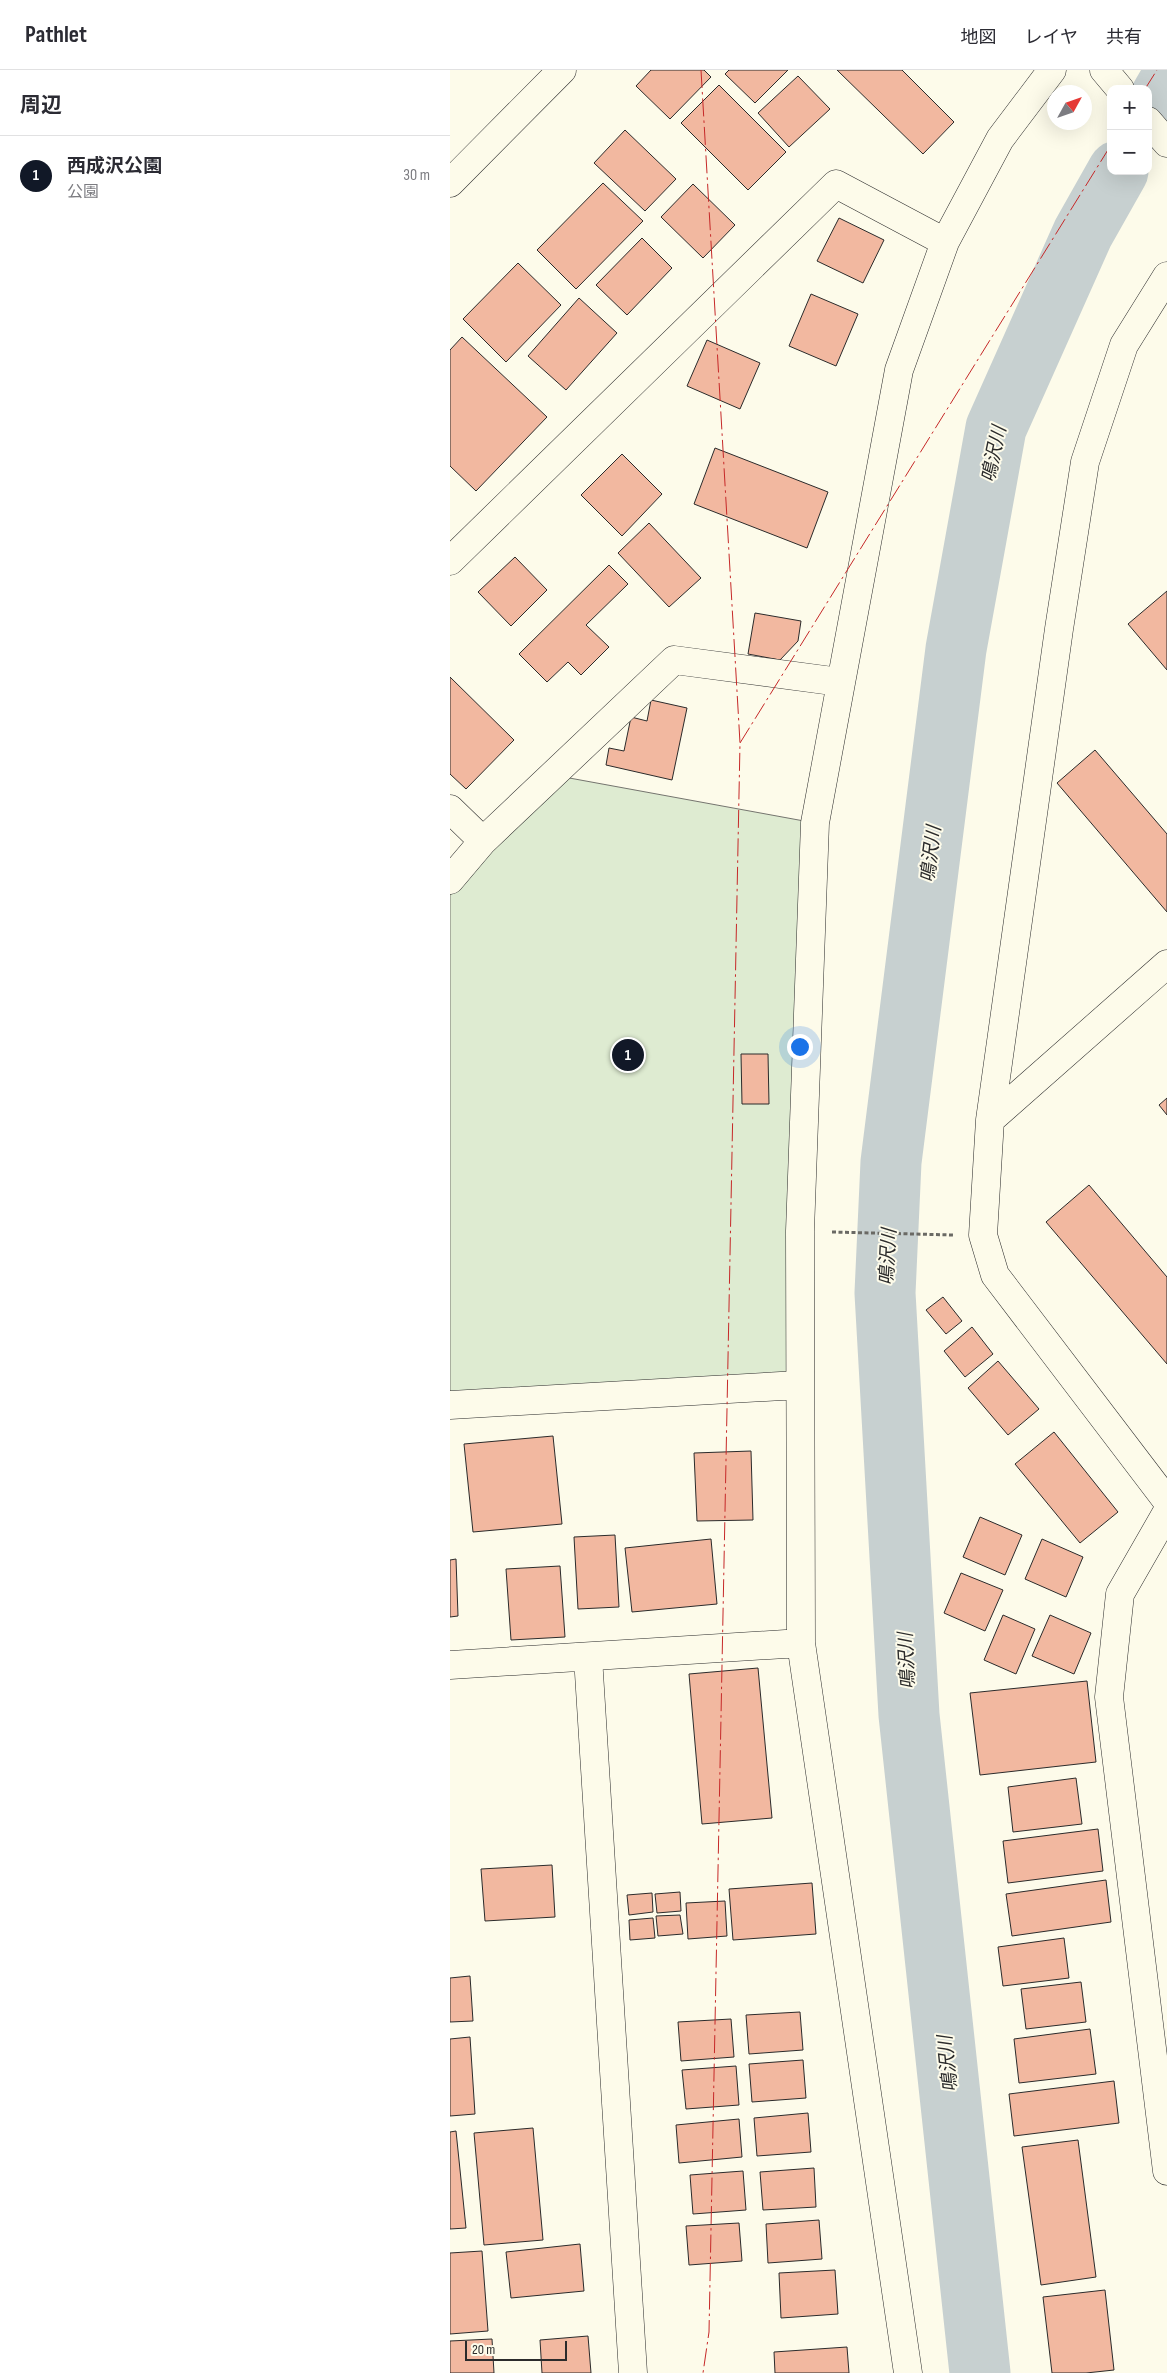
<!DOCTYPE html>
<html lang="ja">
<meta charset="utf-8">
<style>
body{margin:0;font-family:"Sofia Sans Condensed","Noto Sans JP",sans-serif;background:#f7f7f7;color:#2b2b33}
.controls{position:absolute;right:15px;top:15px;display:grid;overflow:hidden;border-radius:10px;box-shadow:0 5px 20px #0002}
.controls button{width:45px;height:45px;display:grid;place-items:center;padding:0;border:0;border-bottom:1px solid #e1e1e2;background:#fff;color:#2b2b33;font:25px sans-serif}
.compass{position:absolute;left:597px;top:15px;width:45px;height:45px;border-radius:50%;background:#fff;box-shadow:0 5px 20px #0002;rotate:50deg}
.scale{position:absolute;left:15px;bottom:12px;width:102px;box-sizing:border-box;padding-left:5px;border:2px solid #2b2b2b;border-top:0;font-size:14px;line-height:18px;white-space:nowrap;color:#2b2b2b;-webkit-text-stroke:4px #fdfbea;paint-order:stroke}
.you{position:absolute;left:349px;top:976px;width:18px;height:18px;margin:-12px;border:4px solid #fff;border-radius:50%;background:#1a73e8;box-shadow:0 0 0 8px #1a73e833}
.badge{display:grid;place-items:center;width:32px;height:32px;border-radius:50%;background:#111827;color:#fff;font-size:16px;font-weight:700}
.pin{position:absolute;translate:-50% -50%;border:2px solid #fff;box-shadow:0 1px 5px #0006}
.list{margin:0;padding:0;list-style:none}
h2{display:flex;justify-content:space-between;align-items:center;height:65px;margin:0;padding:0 20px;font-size:21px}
h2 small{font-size:16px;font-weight:400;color:#7c7c81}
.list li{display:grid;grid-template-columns:32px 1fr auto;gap:15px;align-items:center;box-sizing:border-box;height:80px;padding:0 20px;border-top:1px solid #e1e1e2}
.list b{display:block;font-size:19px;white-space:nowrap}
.list p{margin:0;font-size:16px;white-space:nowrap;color:#7c7c81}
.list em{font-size:16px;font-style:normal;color:#7c7c81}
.map{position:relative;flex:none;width:717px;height:2303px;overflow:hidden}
header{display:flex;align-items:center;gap:30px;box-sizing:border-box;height:70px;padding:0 25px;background:#fff;border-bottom:1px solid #e1e1e2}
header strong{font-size:24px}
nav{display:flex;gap:28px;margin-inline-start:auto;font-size:18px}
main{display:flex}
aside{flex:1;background:#fff}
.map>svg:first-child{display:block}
</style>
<header>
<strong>Pathlet</strong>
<nav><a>地図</a><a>レイヤ</a><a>共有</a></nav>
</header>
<main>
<aside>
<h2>周辺<small></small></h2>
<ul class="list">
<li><span class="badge">1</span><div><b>西成沢公園</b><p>公園</p></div><em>30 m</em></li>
</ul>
</aside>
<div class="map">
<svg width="717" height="2303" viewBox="0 0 717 2303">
<rect width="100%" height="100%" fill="#fdfbea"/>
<path fill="#deebd1" stroke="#74746e" d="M103 705 365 753 349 1315 0 1335V810Z"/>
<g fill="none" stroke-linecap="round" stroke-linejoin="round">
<path stroke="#c7d0d0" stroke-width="61" d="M698 49 717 16
M530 2303 459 1645 435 1223 441 1092 506 579 546 358 633 163 668 101"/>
</g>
<path fill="#f2b8a0" stroke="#2b2b2b" d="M201 0H254L261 7 220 49 186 16Z
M279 0H338L305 33 275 4Z
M387 0H452L504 52 473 84Z
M348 6 380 39 339 77 308 43Z
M269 15 336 82 298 120 231 53Z
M175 60 226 109 195 141 144 93Z
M153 113 193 151 126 219 87 180Z
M243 114 285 155 253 188 211 147Z
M389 148 434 170 413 213 367 191Z
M192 168 222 198 177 245 146 215Z
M68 193 111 235 56 292 13 249Z
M361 224 408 244 386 296 339 276Z
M129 228 167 263 116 320 78 286Z
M12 267 97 347 26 421 0 396V280Z
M257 270 310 293 290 339 237 316Z
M265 378 378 422 357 478 244 434Z
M172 384 212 424 172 466 131 425Z
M199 453 251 508 219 537 168 483Z
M65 487 97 520 61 556 28 522Z
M159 495 178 514 136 555 159 577 131 605 118 592 97 612 69 584Z
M717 521V600L678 554Z
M305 543 351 551 348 571 330 590 298 584Z
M0 607 64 670 16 719 0 704Z
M201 630 237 638 222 710 156 695 159 678 174 681 181 647 197 651Z
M645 680 717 764V842L607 713Z
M291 984H318L319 1034H292Z
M717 1028V1045L709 1035Z
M639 1115 717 1207V1294L596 1152Z
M493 1227 512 1251 496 1264 476 1240Z
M522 1257 543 1284 515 1307 494 1281Z
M548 1291 589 1339 558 1365 518 1318Z
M604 1362 668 1442 630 1473 565 1394Z
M103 1366 112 1454 23 1462 14 1374Z
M301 1381 303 1450 247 1451 244 1383Z
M530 1447 572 1465 555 1505 513 1487Z
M165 1465 169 1537 128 1539 124 1467Z
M261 1469 267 1534 182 1542 175 1478Z
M592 1469 633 1487 616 1527 575 1509Z
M6 1489 8 1546 0 1547V1490Z
M110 1496 115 1567 61 1570 56 1499Z
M511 1503 553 1520 535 1561 494 1543Z
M553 1545 585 1559 566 1604 534 1590Z
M600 1545 641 1563 624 1604 582 1586Z
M308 1598 322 1748 252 1754 239 1604Z
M637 1611 646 1692 530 1705 520 1623Z
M626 1708 632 1754 563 1762 558 1717Z
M648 1759 653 1801 558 1813 553 1771Z
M102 1795 105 1847 35 1851 31 1799Z
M656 1810 661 1852 562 1866 556 1824Z
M362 1813 366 1864 283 1870 279 1819Z
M230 1822 231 1841 207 1843 205 1824Z
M202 1823 203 1842 179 1845 177 1825Z
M275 1831 277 1866 238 1869 236 1833Z
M230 1845 233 1864 208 1866 206 1846Z
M203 1848 205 1868 180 1870 179 1850Z
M614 1868 619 1908 553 1916 548 1877Z
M20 1906 23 1951 0 1952V1908Z
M631 1912 636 1952 576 1959 571 1919Z
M350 1942 353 1980 299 1984 296 1945Z
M281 1949 284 1987 231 1991 228 1952Z
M640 1959 646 2004 569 2013 564 1969Z
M20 1967 25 2044 0 2046V1969Z
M353 1990 356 2028 302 2032 299 1994Z
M286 1996 289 2035 236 2039 232 2000Z
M664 2011 669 2053 564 2066 559 2024Z
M358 2043 361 2082 307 2086 304 2048Z
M289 2049 292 2087 229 2093 226 2055Z
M83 2058 93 2170 34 2175 24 2063Z
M6 2061 16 2158 0 2159V2062Z
M628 2070 646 2207 591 2215 572 2077Z
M364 2098 366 2137 313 2140 310 2102Z
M293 2101 296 2140 243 2144 240 2105Z
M369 2150 372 2189 318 2193 316 2154Z
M289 2153 292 2191 239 2195 236 2156Z
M130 2174 134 2221 61 2228 56 2182Z
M32 2181 38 2261 0 2264V2183Z
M385 2200 388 2244 331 2248 329 2203Z
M655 2220 664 2300 636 2303H602L593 2227Z
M138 2266 141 2303H92L90 2270Z
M42 2269 44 2303H0V2271Z
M397 2277 399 2303H325L324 2282Z"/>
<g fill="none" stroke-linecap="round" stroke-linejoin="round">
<g stroke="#2b2b2b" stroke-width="29">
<path id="minor" d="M654 0 670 19
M698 51 717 73
M0 113 112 0
M717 206 674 275 635 392 609 559 540 1050 533 1165 545 1205 717 1431
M0 491 386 114 495 172
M0 739 33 771
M0 810 33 771 224 590 390 612
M540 1050 717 894
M0 1335 349 1315
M717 1442 670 1524 659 1627 717 2101
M138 1587 183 2303
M0 1595 351 1573
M458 2303 351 1573 350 1161 365 753 449 300 495 172 550 69 602 0"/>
</g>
<path stroke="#6a6964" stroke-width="3" stroke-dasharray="4 2.5" stroke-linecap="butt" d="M382 1162 503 1165"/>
<use href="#minor" stroke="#fdfbea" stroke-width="28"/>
<path stroke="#c62828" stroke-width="1" stroke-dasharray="18 4 2.5 4" stroke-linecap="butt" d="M251 0 290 673 259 2262 253 2303
M695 19 707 0
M290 673 661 75"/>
</g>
<g text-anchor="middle" stroke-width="4" stroke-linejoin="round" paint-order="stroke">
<g font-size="19" font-style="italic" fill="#2b2b2b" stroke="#fdfbea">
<text transform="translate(543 384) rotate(-78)" y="7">鳴沢川</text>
<text transform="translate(480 784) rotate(-83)" y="7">鳴沢川</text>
<text transform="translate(437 1187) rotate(-87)" y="7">鳴沢川</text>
<text transform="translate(456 1591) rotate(-93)" y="7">鳴沢川</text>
<text transform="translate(497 1994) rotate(-96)" y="7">鳴沢川</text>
</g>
</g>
</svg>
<div class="controls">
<button>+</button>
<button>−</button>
</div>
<svg class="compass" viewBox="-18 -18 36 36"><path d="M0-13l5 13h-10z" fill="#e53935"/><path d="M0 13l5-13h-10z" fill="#7c7c81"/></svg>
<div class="scale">20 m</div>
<div class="you"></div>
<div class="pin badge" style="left:178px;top:985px">1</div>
</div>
</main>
